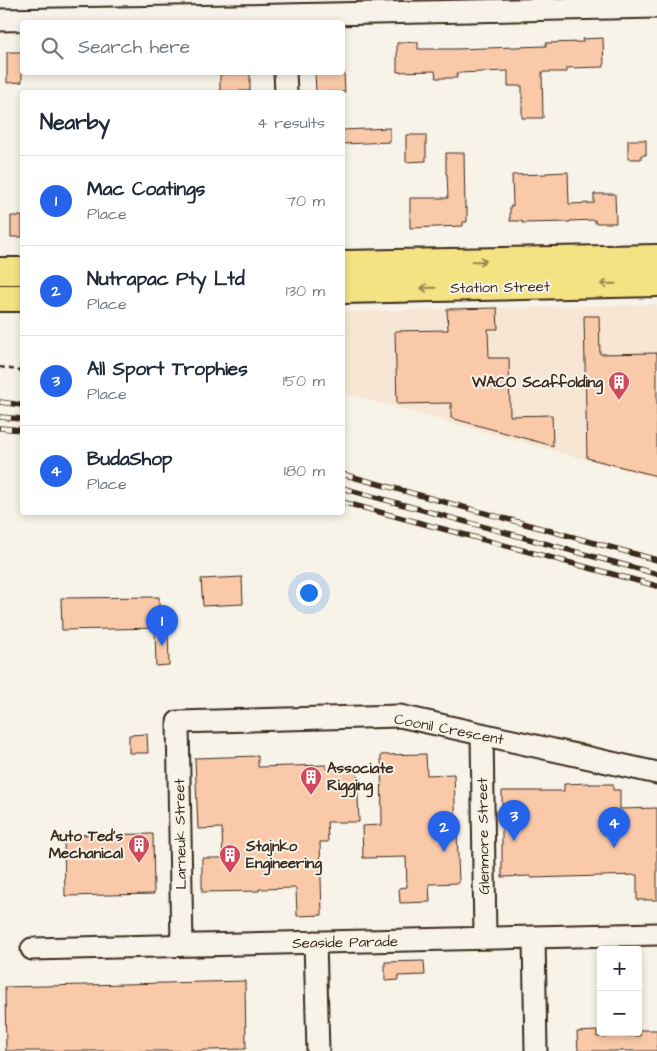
<!DOCTYPE html>
<meta charset="utf-8">
<style>
body{margin:0;font-family:"Architects Daughter",sans-serif;background:#f2f2f3;color:#1f2937}
.controls{position:absolute;right:15px;bottom:15px;display:grid;overflow:hidden;border-radius:5px;box-shadow:0 2px 8px #0003}
.controls button{width:45px;height:45px;display:grid;place-items:center;padding:0;border:0;border-bottom:1px solid #e0e1e3;background:#fff;color:#1f2937;font:25px sans-serif}
.you{position:absolute;left:308px;top:592px;width:18px;height:18px;margin:-12px;border:4px solid #fff;border-radius:50%;background:#1a73e8;box-shadow:0 0 0 8px #1a73e833}
.badge{display:grid;place-items:center;width:32px;height:32px;border-radius:50%;background:#2563eb;color:#fff;font-size:16px;font-weight:700}
.pin{position:absolute;translate:-50% -41px;filter:drop-shadow(0 1px 2px #0008)}
.pin::after{content:'';position:absolute;top:26px;width:18px;height:15px;background:inherit;clip-path:polygon(0 0,100% 0,50% 100%)}
.list{margin:0;padding:0;list-style:none}
h2{display:flex;justify-content:space-between;align-items:center;height:65px;margin:0;padding:0 20px;font-size:21px}
h2 small{font-size:16px;font-weight:400;color:#747a83}
.list li{display:grid;grid-template-columns:32px 1fr auto;gap:15px;align-items:center;box-sizing:border-box;height:90px;padding:0 20px;border-top:1px solid #e0e1e3}
.list b{display:block;font-size:19px;white-space:nowrap}
.list p{margin:0;font-size:16px;white-space:nowrap;color:#747a83}
.list em{font-size:16px;font-style:normal;color:#747a83}
.icon{flex:none;width:28px;height:28px;fill:none;stroke:currentColor;stroke-width:2;stroke-linecap:round;stroke-linejoin:round}
.map{position:relative;flex:none;width:657px;height:1051px;overflow:hidden}
.search{position:absolute;background:#fff;box-shadow:0 2px 8px #0003;left:20px;top:20px;width:325px;height:55px;display:flex;align-items:center;gap:12px;box-sizing:border-box;padding:0 18px;border-radius:5px;color:#747a83;font-size:19px}
.panel{position:absolute;background:#fff;box-shadow:0 2px 8px #0003;left:20px;top:90px;width:325px;height:425px;border-radius:5px}
.map>svg:first-child{display:block}
</style>
<div class="map">
<svg width="657" height="1051" viewBox="0 0 657 1051">
<rect width="100%" height="100%" fill="#f7f3e8"/>
<filter id="ink" filterUnits="userSpaceOnUse"><feTurbulence type="fractalNoise" baseFrequency=".02" numOctaves="2"/><feDisplacementMap in="SourceGraphic" scale="10" xChannelSelector="R" yChannelSelector="G"/><feConvolveMatrix kernelMatrix="1 2 1 2 8 2 1 2 1" color-interpolation-filters="sRGB"/></filter>
<g filter="url(#ink)">
<path fill="#f8e6d5" d="M657 304V479L343 393 342 312Z"/>
<path fill="#fac9a9" stroke="#3b2a1e" d="M603 38 604 67 567 68V72H542L543 118H522V86H508V71L457 73V78H436L435 71 397 72V43L418 42V49H456L546 46V43L583 42 582 39Z
M7 52H22V82L7 83Z
M315 72H344L345 92H316Z
M228 74H250V91H220V75Z
M390 128V142L342 144V130Z
M406 135H426V161L406 162Z
M628 140H646V155H641V159H628Z
M446 153H464L465 208H467V222H463V226L410 228V198H448L447 174H446Z
M568 172 569 204 594 203V194H615L616 223H595V220L570 221V222L522 223V221H510V206H513L512 175 546 174V173Z
M11 216H22V237H11Z
M497 308 498 329H488L489 358H509L510 416 552 415 553 446 451 418V403L397 404 395 331 448 330 447 309Z
M584 316H599L600 354 657 353V476L587 458Z
M242 577 243 604 203 606 201 579Z
M159 597V628L62 630 61 598Z
M168 628 169 665 156 666 155 629Z
M147 734 148 753H129V735Z
M426 754 427 775 454 774 456 832H457L459 883 429 884 430 902 400 903 399 888 407 887 406 857 363 858 362 826 382 825 381 755Z
M258 756V767L326 765V769L357 768 359 822H327L328 842H320L322 915 297 916 296 888 259 889V891L202 892V858H223L222 828 198 829 195 758Z
M589 783V784H613V790H620V809L657 808V900H637V875L531 878V876L502 877V791H564V784Z
M153 834 154 894 65 896 64 835Z
M424 961 425 975 398 976V980L385 981V962Z
M245 981 246 1049 174 1051H6L5 987Z
M640 1030H657V1051H578L577 1032 597 1031V1037L640 1036Z"/>
<g fill="none" stroke-linecap="round" stroke-linejoin="round">
<g stroke="#3b2a1e" stroke-width="25">
<path id="minor" d="M0 20 284 15 657 7
M285 72 286 92
M482 734 485 938
M534 937 536 1051
M315 942 318 1051
M182 945 178 722 400 716 657 773
M32 949 657 934"/>
</g>
<g stroke="#3b2a1e" stroke-width="30">
<path id="major" d="M342 264 657 258
M0 271H22
M342 290 657 283
M0 298H22"/>
</g>
<path stroke="#3b2a1e" stroke-width="2.5" stroke-dasharray="5 4" stroke-linecap="butt" d="M0 367 22 371"/>
<use href="#minor" stroke="#f7f3e8" stroke-width="21"/>
<use href="#major" stroke="#f4e382" stroke-width="26"/>
<g stroke="#3b2a1e" stroke-width="5.5">
<path id="rail" d="M0 402 22 405
M0 417 22 419
M0 428 22 430
M342 474 657 560
M342 488 657 574
M342 502 657 586"/>
</g>
<use href="#rail" stroke="#f7f3e8" stroke-width="4" stroke-dasharray="11" stroke-linecap="butt"/>
</g>
<defs><path id="oneway-shaft" d="M-6 0H5M1.5-3L5.5 0L1.5 3" fill="none" stroke-width="1.6" stroke-linecap="round" stroke-linejoin="round" transform="scale(1.25)"/></defs>
<g stroke="#988650">
<use href="#oneway-shaft" transform="translate(479 261) rotate(-1)"/>
<use href="#oneway-shaft" transform="translate(608 284) rotate(179)"/>
<use href="#oneway-shaft" transform="translate(428 288) rotate(179)"/>
</g>
</g>
<defs>
<g id="building-pin" transform="scale(1.125)"><path d="M0 17L-7.5 6A9.5 9.5 0 1 1 7.5 6Z" fill="#d1495b" stroke="#f7f3e8"/><path d="M-4-6H4V6H1V3H-1V6H-4ZM-2.5-4.3h1.7v1.8h-1.7ZM.8-4.3h1.7v1.8H.8ZM-2.5-1h1.7V.8h-1.7ZM.8-1h1.7V.8H.8Z" fill="#fff"/></g>
</defs>
<g fill-rule="evenodd">
<use href="#building-pin" x="619" y="382"/>
<use href="#building-pin" x="311" y="777"/>
<use href="#building-pin" x="139" y="845"/>
<use href="#building-pin" x="230" y="855"/>
</g>
<g text-anchor="middle" stroke-width="4" stroke-linejoin="round" paint-order="stroke">
<g font-size="15" fill="#3b2a1e" stroke="#f7f3e8">
<text transform="translate(500 287) rotate(-1)" y="5">Station Street</text>
<text transform="translate(449 729) rotate(11)" y="5">Coonil Crescent</text>
<text transform="translate(180 834) rotate(-91)" y="5">Larneuk Street</text>
<text transform="translate(483 836) rotate(-91)" y="5">Glenmore Street</text>
<text transform="translate(345 942) rotate(-1)" y="5">Seaside Parade</text>
</g>
<g font-size="15" font-weight="bold" fill="#3b2a1e" stroke="#f7f3e8" text-anchor="end">
<text x="603" y="387">WACO Scaffolding</text>
<text x="327" y="773" text-anchor="start">Associate<tspan x="327" dy="17">Rigging</tspan></text>
<text x="123" y="841">Auto Ted's<tspan x="123" dy="17">Mechanical</tspan></text>
<text x="246" y="851" text-anchor="start">Stajnko<tspan x="246" dy="17">Engineering</tspan></text>
</g>
</g>
</svg>
<div class="controls">
<button>+</button>
<button>−</button>
</div>
<div class="you"></div>
<div class="pin badge" style="left:162px;top:646px">1</div>
<div class="pin badge" style="left:444px;top:852px">2</div>
<div class="pin badge" style="left:514px;top:841px">3</div>
<div class="pin badge" style="left:614px;top:848px">4</div>
<div class="search"><svg class="icon" aria-label="search" viewBox="0 0 24 24"><circle cx="10" cy="10" r="6"/><path d="M15 15l6 6"/></svg>Search here</div>
<section class="panel">
<h2>Nearby<small>4 results</small></h2>
<ul class="list">
<li><span class="badge">1</span><div><b>Mac Coatings</b><p>Place</p></div><em>70 m</em></li>
<li><span class="badge">2</span><div><b>Nutrapac Pty Ltd</b><p>Place</p></div><em>130 m</em></li>
<li><span class="badge">3</span><div><b>All Sport Trophies</b><p>Place</p></div><em>150 m</em></li>
<li><span class="badge">4</span><div><b>BudaShop</b><p>Place</p></div><em>180 m</em></li>
</ul>
</section>
</div>
